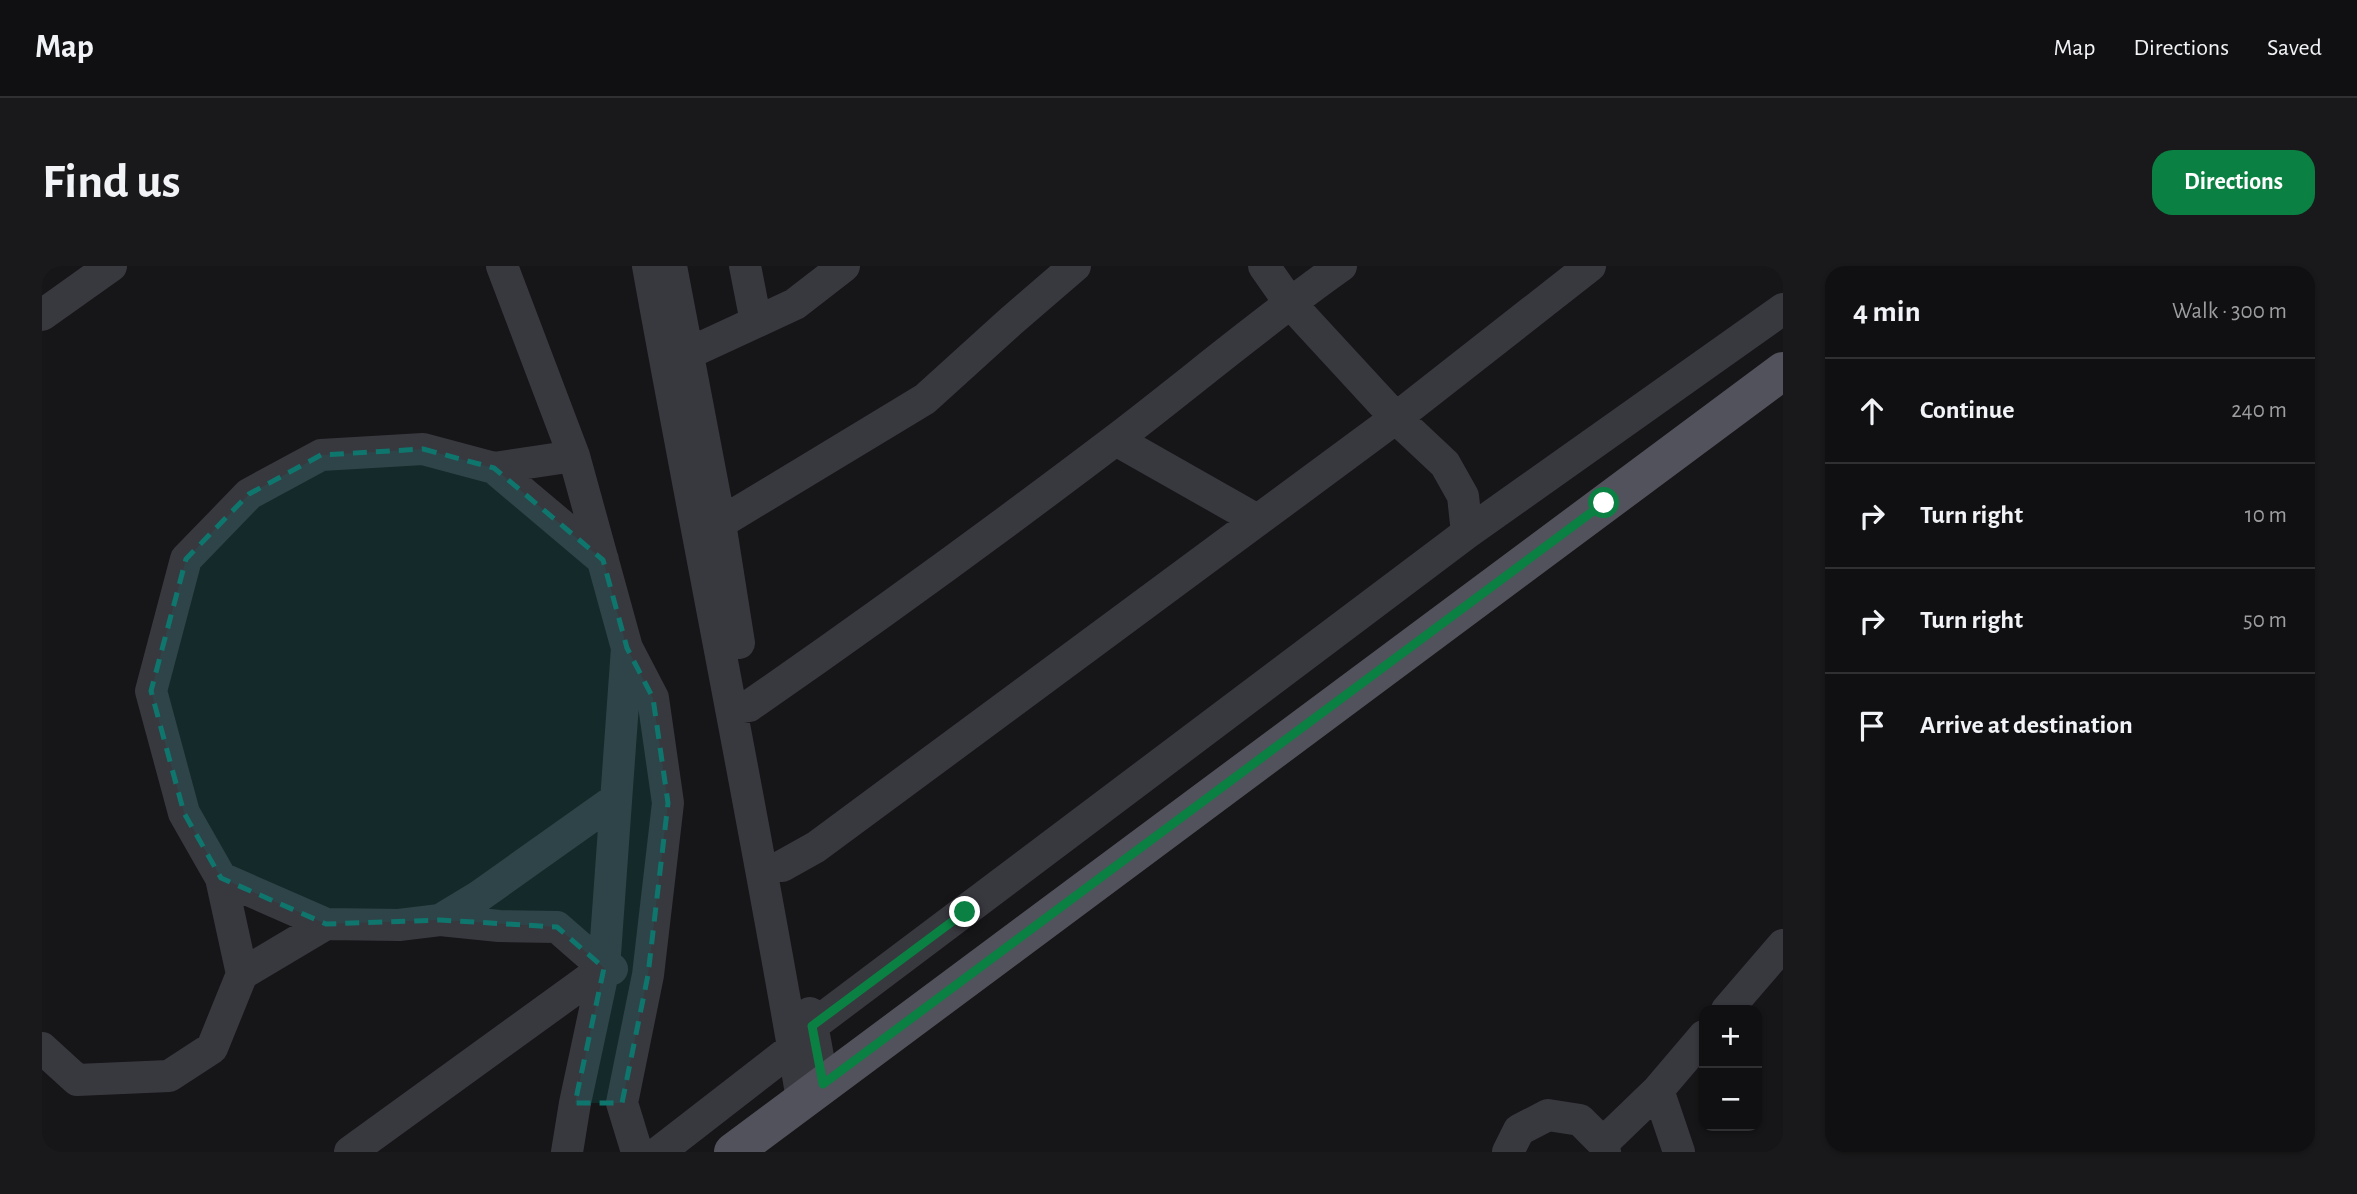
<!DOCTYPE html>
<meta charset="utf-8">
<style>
body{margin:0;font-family:"Alegreya Sans",sans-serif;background:#19191b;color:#f1f3f6}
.controls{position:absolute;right:21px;bottom:21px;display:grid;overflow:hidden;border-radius:14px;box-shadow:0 2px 5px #0004}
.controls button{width:63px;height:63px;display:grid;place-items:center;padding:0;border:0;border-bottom:2px solid #303032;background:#101012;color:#f1f3f6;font:35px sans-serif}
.stop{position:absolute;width:21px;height:21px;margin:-16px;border:5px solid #0b8043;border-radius:50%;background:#fff}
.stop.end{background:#0b8043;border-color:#fff;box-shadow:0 2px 7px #0008}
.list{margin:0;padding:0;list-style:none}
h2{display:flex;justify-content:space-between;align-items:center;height:91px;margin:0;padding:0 28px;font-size:30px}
h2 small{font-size:23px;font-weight:400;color:#9c9d9f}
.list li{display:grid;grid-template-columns:46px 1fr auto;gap:21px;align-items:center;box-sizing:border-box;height:105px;padding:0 28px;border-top:2px solid #303032}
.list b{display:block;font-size:26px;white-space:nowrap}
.list em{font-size:23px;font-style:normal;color:#9c9d9f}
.icon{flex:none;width:38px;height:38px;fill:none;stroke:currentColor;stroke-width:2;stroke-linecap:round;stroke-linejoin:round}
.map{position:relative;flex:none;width:1741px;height:886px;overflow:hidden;border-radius:21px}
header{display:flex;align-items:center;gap:42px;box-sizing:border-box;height:98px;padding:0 35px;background:#101012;border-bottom:2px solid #303032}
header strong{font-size:33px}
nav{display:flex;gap:38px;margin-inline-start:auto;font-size:24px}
.intro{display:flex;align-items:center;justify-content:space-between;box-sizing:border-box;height:168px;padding:0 42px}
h1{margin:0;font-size:49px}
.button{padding:18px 32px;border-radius:21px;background:#0b8043;color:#fff;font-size:24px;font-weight:700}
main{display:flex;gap:42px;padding:0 42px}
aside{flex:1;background:#101012;border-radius:21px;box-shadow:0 2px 5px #0004}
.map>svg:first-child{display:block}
</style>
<header>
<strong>Map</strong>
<nav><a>Map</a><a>Directions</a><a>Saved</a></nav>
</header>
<div class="intro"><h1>Find us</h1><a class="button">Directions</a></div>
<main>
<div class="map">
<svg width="1741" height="886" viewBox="0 0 1741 886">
<rect width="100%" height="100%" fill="#161618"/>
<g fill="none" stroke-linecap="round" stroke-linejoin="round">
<path stroke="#38383f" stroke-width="32" d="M460 0 532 190 585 382 611 432 626 537 606 709 580 837 595 886
M606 0C656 278 713 555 760 833
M629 0 678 257 697 377
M703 0 714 56
M1222 0 1247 36 1354 152 1403 198 1421 230 1425 267
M0 49 69 0
M625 93 645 88 753 38 802 0
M1074 174 1215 254
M532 190 452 202 381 183 279 189 207 228 144 293 109 425 142 547 179 612 284 658 357 659 398 654 457 660 515 661 562 702
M452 202 561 294
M678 257 883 133 968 56 1033 0
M689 443 707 440C831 354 952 266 1072 175 1148 117 1221 55 1299 0
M740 600 774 581 1354 152 1548 0
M398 654 436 631 574 533
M200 708 284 658
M1685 744 1741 679
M768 747 781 818
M0 782 35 814 127 810 170 782 200 708 179 612
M1616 824 1637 886
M1561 877 1616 824 1662 770
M308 886 562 702 570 703
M525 886 533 837 562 702 585 382
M617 886 751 782 770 760 1425 267 1741 43
M1466 886 1477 864 1506 849 1538 854 1561 877 1563 886"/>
<path stroke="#52525c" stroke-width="38" d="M691 886 1741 105"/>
</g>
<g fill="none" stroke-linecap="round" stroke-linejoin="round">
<path stroke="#0b8043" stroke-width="9" d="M923 646 770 760 781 818 1562 237"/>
</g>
<path fill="#0f766e" fill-opacity="0.2" stroke="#0f766e" stroke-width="5" stroke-dasharray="14 9" stroke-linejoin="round" d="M381 183 452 202 561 294 585 382 611 432 626 537 606 709 580 837H533L562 702 515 661 398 654 284 658 179 612 142 547 109 425 144 293 207 228 279 189Z"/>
</svg>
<div class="controls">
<button>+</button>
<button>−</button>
</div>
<div class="stop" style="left:1562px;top:237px"></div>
<div class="stop end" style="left:923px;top:646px"></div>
</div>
<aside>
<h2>4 min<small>Walk · 300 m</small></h2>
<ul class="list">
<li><svg class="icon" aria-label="ahead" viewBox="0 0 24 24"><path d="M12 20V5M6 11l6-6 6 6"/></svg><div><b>Continue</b></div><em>240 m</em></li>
<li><svg class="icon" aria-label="right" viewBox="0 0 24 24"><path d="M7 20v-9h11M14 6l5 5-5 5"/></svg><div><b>Turn right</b></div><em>10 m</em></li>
<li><svg class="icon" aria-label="right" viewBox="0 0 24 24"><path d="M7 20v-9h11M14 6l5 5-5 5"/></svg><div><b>Turn right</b></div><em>50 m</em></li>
<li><svg class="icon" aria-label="arrive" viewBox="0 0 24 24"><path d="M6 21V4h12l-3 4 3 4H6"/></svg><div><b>Arrive at destination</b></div></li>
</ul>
</aside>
</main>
